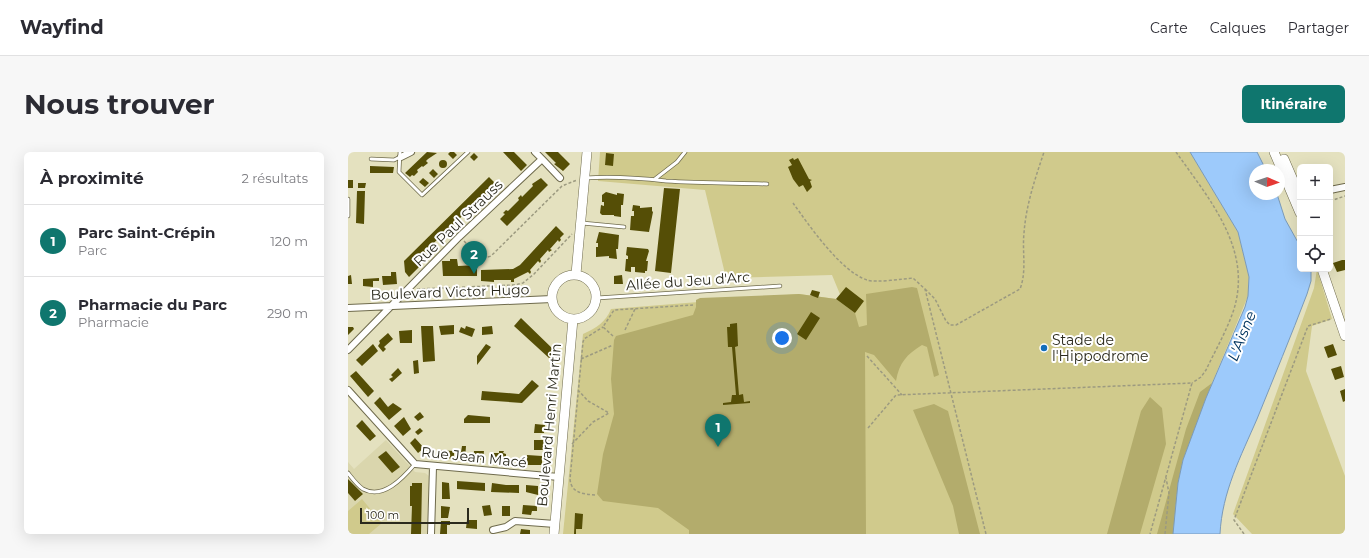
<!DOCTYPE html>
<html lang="fr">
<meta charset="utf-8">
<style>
body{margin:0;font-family:Montserrat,sans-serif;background:#f7f7f7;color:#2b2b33}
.controls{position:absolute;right:12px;top:12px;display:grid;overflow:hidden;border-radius:6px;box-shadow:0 4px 16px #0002}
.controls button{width:36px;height:36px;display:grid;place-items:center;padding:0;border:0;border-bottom:1px solid #e1e1e2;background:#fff;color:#2b2b33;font:20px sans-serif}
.compass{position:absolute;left:901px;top:12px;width:36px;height:36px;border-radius:50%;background:#fff;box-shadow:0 4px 16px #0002;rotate:92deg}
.scale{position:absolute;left:12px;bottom:10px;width:109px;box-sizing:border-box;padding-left:4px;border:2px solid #2b2a1d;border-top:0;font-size:11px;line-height:14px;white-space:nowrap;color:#2b2a1d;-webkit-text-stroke:3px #fff;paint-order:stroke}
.you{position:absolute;left:434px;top:186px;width:14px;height:14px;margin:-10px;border:3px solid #fff;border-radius:50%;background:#1a73e8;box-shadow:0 0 0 6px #1a73e833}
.badge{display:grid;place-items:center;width:26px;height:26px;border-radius:50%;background:#0f766e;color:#fff;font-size:13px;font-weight:700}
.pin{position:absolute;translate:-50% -33px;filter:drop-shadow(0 1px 2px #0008)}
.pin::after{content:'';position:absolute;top:21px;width:14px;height:12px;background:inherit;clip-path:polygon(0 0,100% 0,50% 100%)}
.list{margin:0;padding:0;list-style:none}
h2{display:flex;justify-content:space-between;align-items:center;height:52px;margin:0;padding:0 16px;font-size:17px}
h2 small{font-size:13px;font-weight:400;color:#7c7c81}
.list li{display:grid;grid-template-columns:26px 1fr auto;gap:12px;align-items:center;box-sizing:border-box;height:72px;padding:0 16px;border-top:1px solid #e1e1e2}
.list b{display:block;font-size:15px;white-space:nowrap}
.list p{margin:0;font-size:13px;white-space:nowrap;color:#7c7c81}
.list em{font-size:13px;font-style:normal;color:#7c7c81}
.icon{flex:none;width:22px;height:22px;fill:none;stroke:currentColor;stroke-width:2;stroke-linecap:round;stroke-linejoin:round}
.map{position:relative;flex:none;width:997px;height:382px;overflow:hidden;border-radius:6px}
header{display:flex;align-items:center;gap:24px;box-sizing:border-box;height:56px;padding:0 20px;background:#fff;border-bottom:1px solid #e1e1e2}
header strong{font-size:19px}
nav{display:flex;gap:22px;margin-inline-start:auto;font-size:14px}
.intro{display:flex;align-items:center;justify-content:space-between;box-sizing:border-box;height:96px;padding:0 24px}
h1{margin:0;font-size:28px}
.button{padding:10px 18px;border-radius:6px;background:#0f766e;color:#fff;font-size:14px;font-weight:700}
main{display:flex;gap:24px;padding:0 24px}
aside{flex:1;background:#fff;border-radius:6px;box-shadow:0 4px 16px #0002}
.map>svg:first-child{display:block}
</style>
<header>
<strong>Wayfind</strong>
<nav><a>Carte</a><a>Calques</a><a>Partager</a></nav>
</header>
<div class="intro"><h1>Nous trouver</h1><a class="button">Itinéraire</a></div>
<main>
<aside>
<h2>À proximité<small>2 résultats</small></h2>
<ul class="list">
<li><span class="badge">1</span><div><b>Parc Saint-Crépin</b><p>Parc</p></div><em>120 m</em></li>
<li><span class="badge">2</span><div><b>Pharmacie du Parc</b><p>Pharmacie</p></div><em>290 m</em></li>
</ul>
</aside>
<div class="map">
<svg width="997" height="382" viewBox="0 0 997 382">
<rect width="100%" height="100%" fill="#e4e1bf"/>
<path fill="#dad6ad" d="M38 288 67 320 77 321 81 324 79 382H0V310L6 317Z"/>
<path fill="#d0ca8c" d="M252 0H842L890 80 901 125 900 144 858 246 835 308 826 382H215L235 182C248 176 258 170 263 157L451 142 488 147 496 152 484 123 378 126 357 38 250 29Z
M969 117 984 167 964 174 958 219 997 324V382H904L885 362 966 136Z
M14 347 34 371 21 382H0V359Z"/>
<path fill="#b3ac6c" d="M564 135 569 136 591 223 586 225 579 195 574 193C559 202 551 211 548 229L526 203 517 200 518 382H341V378L310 356 255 349 249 342 255 302 266 262 263 227 266 188 268 184 345 163 348 155V148L352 146 451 142 488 147 507 161 511 175 519 173 518 142Z
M864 231 835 308 830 331 825 382H809L838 277 852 240Z
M802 245 814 256 818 292 792 382H759L793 259Z
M586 252 600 259 632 382H611L605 354 565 258Z"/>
<path fill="#9dcafb" stroke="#7b9ab8" d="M842 0H909L918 18H907V42H929L937 67 952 94V117H963V129L959 142C943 184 926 225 909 267 893 304 874 340 872 382H825L830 331 835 308 858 246 897 155 900 144 901 125 890 80Z"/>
<path fill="#554e06" d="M79 0 89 1 80 7 78 9 80 11 75 15 74 14 69 18 70 20 66 24 64 23 62 25 57 21Z
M102 0H106L109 3 105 7 100 2Z
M155 0H166L179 13 173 19Z
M197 0H210L222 12 215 19 206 12 208 11Z
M126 1 130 5 126 9 122 5Z
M258 1 266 2 265 14 257 13Z
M445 6 446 8 450 6 461 27 464 28 462 29 464 35 459 40 455 33 451 35 445 27 440 15 444 13 441 8Z
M91 12a4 4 0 1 1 8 0a4 4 0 1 1-8 0Z
M22 14 46 15 45 21H22Z
M85 17 90 22 86 26 81 21Z
M141 25 148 32 71 105 68 109 72 114 61 125 57 120 56 109Z
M75 26 81 31 77 35 71 30Z
M193 26 200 33 159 74 152 67 157 62 155 61 158 58 160 59 171 48 170 46 173 43 174 45 185 34 184 32Z
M0 28H5V36H0Z
M10 31H18L17 36H10Z
M316 36 332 37 323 121 307 119Z
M9 39H17L16 72 8 71Z
M258 40 269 43V41L276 42 275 53H273V65L266 64V63H254L252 61 253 53 256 54V50H254V43Z
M285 53 292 54V56L304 55V59L305 60 301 80 282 78 283 64H286V59H284Z
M208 74 216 82 212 86 213 88 211 90 210 88 202 97 204 98 201 100 200 98 192 107 193 109 192 111 190 109 182 118 183 120 182 122 180 120 166 127V130H163V128H146V130L133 129V118L165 117 172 113Z
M251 80 271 83 270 97H268L269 107 261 106V104L248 105V95H250V91H248Z
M279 95 300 97 301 99 298 109H300L299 119H297V121L287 120V115H283V120L277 119 278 107H280V104L278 103Z
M102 107H109L110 114 129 113V124H95L94 109H102Z
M994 108H997V118L989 120 985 111Z
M43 120H48L49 132 35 133 34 124H43Z
M3 123 4 132H0V124Z
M274 123 275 132H266V124Z
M31 126V129H25V135L15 134V127Z
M498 135 516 149 507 161 488 147Z
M464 138 472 140 470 146 462 143Z
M463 160 472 166 458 188 449 182Z
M173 166 207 199 203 205 201 206 166 174Z
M389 171 390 194 387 195 391 243 395 242 396 250 402 249V251L375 253V251L383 250 384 243H388L384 195H380L379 175H382V172Z
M106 173V182L93 183 91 174Z
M73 174H85L87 209 75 210Z
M118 174 127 177 124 185 111 180 113 175 117 177Z
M144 174 145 182 134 183V175Z
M0 175H5L6 177 0 183Z
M64 178V191H52L51 179Z
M40 181 45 187 36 195 38 197 35 200 30 194 32 191 31 189Z
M25 192 30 199 14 214 8 208Z
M138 192 143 195 129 213V204Z
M985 192 989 203 980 206 976 195Z
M70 208 71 221 66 222 65 209Z
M993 214 996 225 987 228 983 217Z
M50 216 54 221 44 230 41 227 45 225 43 223Z
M8 219 26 239 20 245 2 224Z
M184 228 191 234 174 251 133 248 134 239 171 242Z
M997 237V249L995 250 992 239Z
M32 245 40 255 45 251 54 257 41 268 26 251Z
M72 260 76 265 70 269 66 265Z
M120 263 142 265V271H116V267Z
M56 265 63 277 55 284 46 274Z
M14 268 28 284 22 289 8 274Z
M187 272 197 273 196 281H186Z
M72 276 75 279 70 283 67 280Z
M67 286 76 296 70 301 62 291Z
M186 288H196L195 298H186Z
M114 294H118L117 308H109L110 299 113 300Z
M89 298 106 299V307L89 306Z
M38 299 52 315 44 321 30 305Z
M126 299H136L135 308 125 307Z
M151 299H156L155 301 158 302V310L142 309 143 301H151Z
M179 303 194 304V313H179Z
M0 327 15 342 7 349 0 341Z
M109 329 137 331V339L109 337Z
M94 330 101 331 102 347H94Z
M64 331H74L73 382H63L64 354H62V334H64Z
M144 331 158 333H171V341L143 340Z
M178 333 190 334V343L178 340Z
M142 353 144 363 136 364 134 354Z
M175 353 189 354V359H184L183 363 174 362Z
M93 354 102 355 100 366H93Z
M154 354H162V364H154Z
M227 361 235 362 234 377H228V382H226Z
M119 368H129V377L118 376Z
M93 369H102V373H99V382H92Z
M173 377 182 378V382H172Z"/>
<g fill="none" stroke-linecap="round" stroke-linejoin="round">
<g stroke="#6f6b4d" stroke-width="4.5">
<path id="lane" d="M52 0 51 20 74 43 120 0
M23 7 46 8 52 5
M238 26C265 24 291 26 318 29 351 31 385 31 419 32
M307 27 329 10 337 0
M0 47V64
M234 71 276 75
M249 146 432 134
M0 321C4 326 9 333 15 337 35 348 55 326 67 312"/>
</g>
<g stroke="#6f6b4d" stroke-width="8">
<path id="street" d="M53 5 63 0
M194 7 212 26
M982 38 997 35
M0 156 204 147
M0 198 111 85 194 7 187 0
M0 238 67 312 211 325
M145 378 158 375 167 369 207 372
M83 382 85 315"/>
</g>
<g stroke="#6f6b4d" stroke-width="10">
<path id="secondary" d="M926 0 952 61
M936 7 952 44
M974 117 997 184
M228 122 239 0
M204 145a22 22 0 1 1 44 0a22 22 0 1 1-44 0Z
M206 382 225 167"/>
</g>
<path stroke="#9c9a80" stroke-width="1.5" stroke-dasharray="3 2" stroke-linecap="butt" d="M828 0C861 47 906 98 885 160 878 180 867 199 858 218L853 225 844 231
M982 49 997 44
M445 51C461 73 492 119 519 128 527 131 555 127 565 126L577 137 638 382
M116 89C124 97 131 109 143 104L214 34 229 28
M69 137 166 133 175 131 186 122 224 82
M577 137 587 147 598 169 602 173H608L672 137C679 119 674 100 676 81 678 53 687 27 696 0
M277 178 287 157
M265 184 255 175 266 158 345 153
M519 204 554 243
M233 207 265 193
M520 276 548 243 844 231 802 382
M224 292 245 270 261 261 240 249 229 237
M247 343C235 342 223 341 222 327L235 190 236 187 255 175
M817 382 821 341 818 326
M896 382 886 368 960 174 983 167"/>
<use href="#lane" stroke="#fff" stroke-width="3"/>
<use href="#street" stroke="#fff" stroke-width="6"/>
<use href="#secondary" stroke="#fff" stroke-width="9"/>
</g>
<circle fill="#136ebb" stroke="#fff" stroke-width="1.5" cx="696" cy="196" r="4"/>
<g text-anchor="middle" stroke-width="4" stroke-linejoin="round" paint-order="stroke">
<g font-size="14" fill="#2b2a1d" stroke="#fff">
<text transform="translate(110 71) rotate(-44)" y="5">Rue Paul Strauss</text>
<text transform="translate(340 129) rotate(-4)" y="5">Allée du Jeu d'Arc</text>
<text transform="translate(102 140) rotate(-2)" y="5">Boulevard Victor Hugo</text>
<text transform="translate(201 273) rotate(-85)" y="5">Boulevard Henri Martin</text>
<text transform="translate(126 305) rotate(6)" y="5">Rue Jean Macé</text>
</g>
<g font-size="14" fill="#2b2a1d" stroke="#fff" text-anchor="start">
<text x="704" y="193">Stade de<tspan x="704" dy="16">l'Hippodrome</tspan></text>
</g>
<g font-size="15" font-style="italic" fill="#013560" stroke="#fff">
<text transform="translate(894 184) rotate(-68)" y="5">L'Aisne</text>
</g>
</g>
</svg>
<div class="controls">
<button>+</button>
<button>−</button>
<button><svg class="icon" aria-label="locate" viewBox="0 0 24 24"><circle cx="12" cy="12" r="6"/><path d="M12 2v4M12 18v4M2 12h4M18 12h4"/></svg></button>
</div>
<svg class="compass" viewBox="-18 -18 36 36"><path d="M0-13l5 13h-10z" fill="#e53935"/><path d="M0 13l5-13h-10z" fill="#7c7c81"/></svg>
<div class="scale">100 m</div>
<div class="you"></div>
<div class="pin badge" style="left:370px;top:295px">1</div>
<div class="pin badge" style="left:126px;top:122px">2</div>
</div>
</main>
